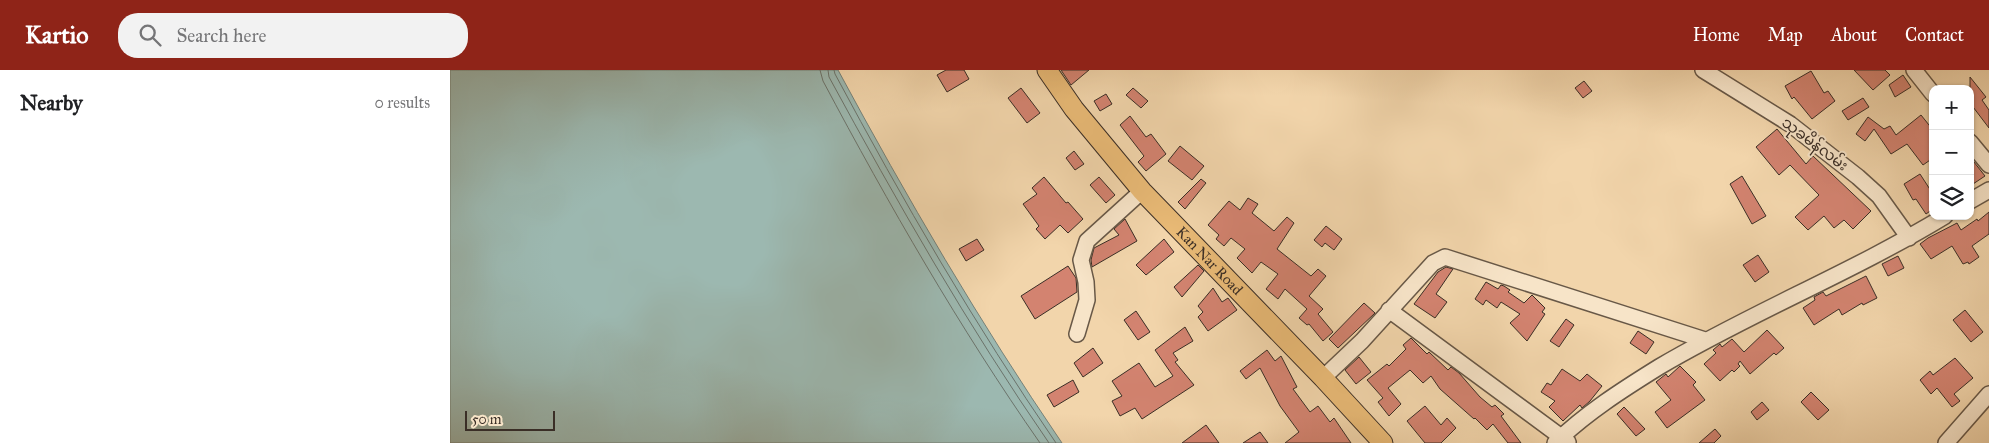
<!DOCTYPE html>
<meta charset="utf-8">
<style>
body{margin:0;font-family:"IM FELL Great Primer","Noto Sans Myanmar",serif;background:#f2f2f2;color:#202124}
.controls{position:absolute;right:15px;top:15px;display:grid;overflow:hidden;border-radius:10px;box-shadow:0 1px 4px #0004}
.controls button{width:45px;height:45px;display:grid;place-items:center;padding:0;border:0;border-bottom:1px solid #e0e0e0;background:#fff;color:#202124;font:25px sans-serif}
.scale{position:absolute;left:15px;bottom:12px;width:90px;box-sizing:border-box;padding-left:5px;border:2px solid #3a2e26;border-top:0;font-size:14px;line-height:18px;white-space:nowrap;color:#3a2e26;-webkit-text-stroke:4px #f7e4c8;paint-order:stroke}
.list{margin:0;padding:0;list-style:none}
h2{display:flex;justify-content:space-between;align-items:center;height:65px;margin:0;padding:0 20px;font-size:21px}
h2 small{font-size:16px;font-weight:400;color:#757577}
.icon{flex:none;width:28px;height:28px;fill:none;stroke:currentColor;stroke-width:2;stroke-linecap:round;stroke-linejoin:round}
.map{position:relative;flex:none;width:1539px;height:373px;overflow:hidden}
header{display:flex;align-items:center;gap:30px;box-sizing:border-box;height:70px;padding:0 25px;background:#8f2418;color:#fff}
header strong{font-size:24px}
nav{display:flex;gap:28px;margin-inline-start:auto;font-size:18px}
.search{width:350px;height:45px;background:#f2f2f2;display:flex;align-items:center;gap:12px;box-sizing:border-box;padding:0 18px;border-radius:20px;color:#757577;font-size:19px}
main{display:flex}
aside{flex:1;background:#fff}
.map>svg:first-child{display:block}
</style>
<header>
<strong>Kartio</strong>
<div class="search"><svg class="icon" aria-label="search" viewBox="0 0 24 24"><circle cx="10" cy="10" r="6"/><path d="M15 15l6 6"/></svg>Search here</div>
<nav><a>Home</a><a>Map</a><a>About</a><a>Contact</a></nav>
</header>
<main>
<aside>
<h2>Nearby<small>0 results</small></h2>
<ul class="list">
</ul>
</aside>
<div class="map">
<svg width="1539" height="373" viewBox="0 0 1539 373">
<rect width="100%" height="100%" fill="#f2d5ab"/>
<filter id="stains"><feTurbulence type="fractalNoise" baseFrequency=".004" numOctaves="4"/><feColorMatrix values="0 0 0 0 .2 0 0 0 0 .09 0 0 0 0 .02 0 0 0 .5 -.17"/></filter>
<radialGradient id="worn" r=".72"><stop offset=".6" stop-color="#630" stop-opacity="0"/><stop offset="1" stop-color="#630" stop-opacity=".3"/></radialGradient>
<path fill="#9cb8b0" stroke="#758179" d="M0 0H388C457 128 530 253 612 373H0Z"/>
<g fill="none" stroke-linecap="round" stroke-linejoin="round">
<path stroke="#6b736b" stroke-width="1" d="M370 0 373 11C439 135 509 257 590 373
M378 0 379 7C447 132 518 256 599 373
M384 0 385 4C453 131 525 255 606 373"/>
</g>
<path fill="#d38370" stroke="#3a2e26" d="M496 0H514L519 9 497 22 487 5Z
M611 0H639L621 15Z
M1404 0H1435L1440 5 1423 20Z
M1361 1 1374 23 1378 21 1385 31 1362 49 1344 27 1342 29 1335 16Z
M1453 5 1461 17 1445 27 1439 15Z
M1520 7 1536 27 1532 30 1539 40V58L1520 33Z
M1134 11 1142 21 1133 28 1125 18Z
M571 18 590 43 577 53 558 28Z
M683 18 698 31 691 38 676 25Z
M656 24 662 34 650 41 644 31Z
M1413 28 1419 37 1398 50 1392 41Z
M1471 45 1483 60V88L1473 95 1457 74 1441 84 1424 59 1415 71 1406 64 1418 47 1434 59 1440 56 1446 65Z
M680 46 696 67 701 64 716 84 696 101 688 92 694 86 670 55Z
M1327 59 1356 94 1363 86 1421 141 1403 159 1394 150 1384 158 1374 146 1358 160 1345 147 1369 125 1340 95 1329 105 1306 77Z
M730 76 754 96 742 110 718 91Z
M624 81 634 94 625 100 616 88Z
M1520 87 1535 106 1520 116Z
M1470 104 1483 124V139L1476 144 1466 129 1463 130 1454 114Z
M1292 106 1316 146 1302 154 1280 114Z
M594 107 616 133 618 132 633 149 618 163 610 155 595 169 586 159 589 156 573 134 587 124 582 118Z
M649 107 665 125 656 133 640 115Z
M751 109 756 113 735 139 728 132Z
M798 128 808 134 802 143 824 161 837 147 844 153 827 179 861 206 868 199 876 206 859 226 873 239 868 244 883 262 873 271 859 254 857 255 849 248 857 239 835 219 828 229 816 219 828 204 811 192 802 203 787 188 795 179 781 168 774 176 766 169 769 165 758 155 779 131 790 140Z
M1539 142V164L1522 176 1529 187 1519 194 1518 192 1513 194 1502 176 1481 189 1470 174 1478 168 1507 153 1511 160 1527 149 1528 151Z
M675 149 687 171 642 197 641 190 644 178 669 165 664 159Z
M876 156 892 169 884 180 875 173 872 177 864 170Z
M527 169 534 180 516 191 509 179Z
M714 169 724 182 696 205 686 195Z
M1308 185 1319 202 1305 212 1293 195Z
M1448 186 1454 198 1438 206 1432 194Z
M748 195 754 201 732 227 724 217Z
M618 196 626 208 627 222 585 249 571 226Z
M996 197 1003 199 986 224 997 232 985 248 964 234 988 202Z
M1416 206 1427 228 1413 235 1412 233 1392 245 1389 239 1364 255 1353 238 1365 230 1364 227 1373 222 1376 226Z
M1036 212 1048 219 1051 215 1054 216 1060 220 1058 222 1074 233 1082 225 1095 238 1092 242 1095 244 1077 271 1060 253 1070 244 1051 232 1047 238 1036 230 1033 235 1025 229Z
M763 218 772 232 778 228 787 240 758 261 748 247 753 242 748 236Z
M914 233 925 243 888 278 879 269Z
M1515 240 1533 262 1521 272 1503 250Z
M686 241 700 262 688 270 674 250Z
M1116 249 1124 255 1109 277 1100 271Z
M735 257 743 271 723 283 728 290 725 292 744 315 692 349 685 338 670 346 662 331 672 326 662 311 689 293 705 317 723 306 705 280Z
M1317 260 1334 278 1326 285 1324 283 1300 304 1290 291 1288 294 1290 296 1284 302 1282 300 1270 311 1254 294 1266 283 1263 280 1270 274 1272 277 1282 269 1294 282Z
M1188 261 1204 272 1196 284 1180 273Z
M961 268 977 284 979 282 998 300 1001 297 1009 303 1030 327 1042 337 1045 335 1054 344 1051 346 1071 373H1058L1043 354 1037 360 1025 348 1024 349 990 319 981 306 973 313 960 300 938 318 951 334 939 346 928 332 933 328 917 310 937 294 939 296 956 279 953 275Z
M643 278 653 293 633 307 624 293Z
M817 280 825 291 831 286 847 317 843 319 860 342 868 336 880 352 884 348 901 373H835L849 362 830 336 810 298 796 309 790 301Z
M909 287 921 302 906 314 895 300Z
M1505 288 1523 308 1504 324 1510 331 1502 337 1487 318 1481 324 1470 310 1480 301 1483 305Z
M1230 296 1246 312 1243 315 1255 330 1217 358 1205 342 1221 330 1206 312 1216 304 1218 307Z
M1112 299 1130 311 1137 304 1152 316 1140 331 1132 338 1130 335 1113 351 1099 337 1105 331 1091 322 1097 313 1101 315Z
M623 310 629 322 604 337 597 325Z
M1361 322 1379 340 1368 350 1351 332Z
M1312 332 1319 340 1307 350 1301 342Z
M975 336 991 355 997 348 1006 358 991 373H975L957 351Z
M1174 337 1195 359 1186 366 1167 344Z
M756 355 769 373H732Z
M1265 359 1271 366 1264 373H1249Z
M810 362 818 373H793Z"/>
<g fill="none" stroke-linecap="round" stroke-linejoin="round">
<g stroke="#685847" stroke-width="18">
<path id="minor" d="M1253 0 1340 54 1408 107 1429 126 1459 168
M1464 0 1483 24
M1520 72 1539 95
M1520 131 1539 120
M939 240 1118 372
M627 264 637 230 636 212 631 190 637 171 692 121
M873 308 912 271 983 193 995 187 1255 270
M1105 373C1136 343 1172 320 1209 297 1302 242 1403 202 1495 146
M1496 373 1539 324"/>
</g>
<g stroke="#3a2e26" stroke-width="21">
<g id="major">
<path id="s1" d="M597 0 624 39 692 121 873 308 933 373"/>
</g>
</g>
<use href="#minor" stroke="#f7e4c8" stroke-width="15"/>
<use href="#major" stroke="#e9ba76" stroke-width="19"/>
</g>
<g text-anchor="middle" stroke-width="4" stroke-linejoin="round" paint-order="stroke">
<g font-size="15" fill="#3a2e26" stroke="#f7e4c8">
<text transform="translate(1365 74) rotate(37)" y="5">သုခမိန်လမ်း</text>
<text dy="5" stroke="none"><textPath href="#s1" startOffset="251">Kan Nar Road</textPath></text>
</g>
</g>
<rect width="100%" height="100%" filter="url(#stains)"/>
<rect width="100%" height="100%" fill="url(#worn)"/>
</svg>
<div class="controls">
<button>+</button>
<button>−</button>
<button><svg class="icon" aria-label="layers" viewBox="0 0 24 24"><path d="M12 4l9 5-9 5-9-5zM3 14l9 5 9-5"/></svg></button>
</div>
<div class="scale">50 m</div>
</div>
</main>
